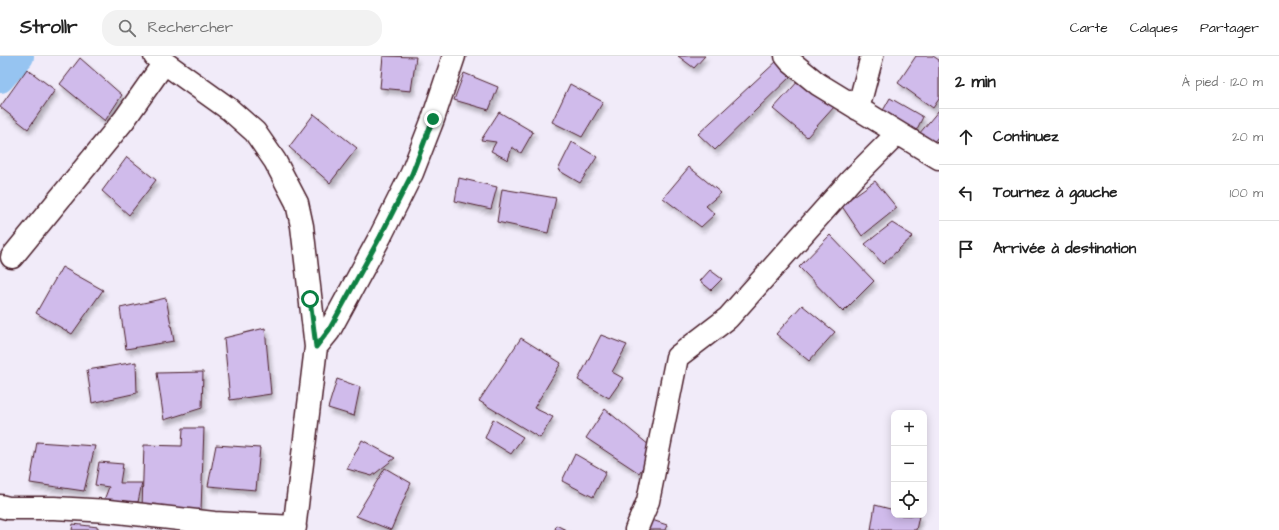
<!DOCTYPE html>
<html lang="fr">
<meta charset="utf-8">
<style>
body{margin:0;font-family:"Architects Daughter",sans-serif;background:#f2f2f2;color:#222}
.controls{position:absolute;right:12px;bottom:12px;display:grid;overflow:hidden;border-radius:8px;box-shadow:0 2px 10px #0003}
.controls button{width:36px;height:36px;display:grid;place-items:center;padding:0;border:0;border-bottom:1px solid #e0e0e0;background:#fff;color:#222;font:20px sans-serif}
.stop{position:absolute;width:12px;height:12px;margin:-9px;border:3px solid #0b8043;border-radius:50%;background:#fff}
.stop.end{background:#0b8043;border-color:#fff;box-shadow:0 1px 4px #0008}
.list{margin:0;padding:0;list-style:none}
h2{display:flex;justify-content:space-between;align-items:center;height:52px;margin:0;padding:0 16px;font-size:17px}
h2 small{font-size:13px;font-weight:400;color:#767676}
.list li{display:grid;grid-template-columns:26px 1fr auto;gap:12px;align-items:center;box-sizing:border-box;height:56px;padding:0 16px;border-top:1px solid #e0e0e0}
.list b{display:block;font-size:15px;white-space:nowrap}
.list em{font-size:13px;font-style:normal;color:#767676}
.icon{flex:none;width:22px;height:22px;fill:none;stroke:currentColor;stroke-width:2;stroke-linecap:round;stroke-linejoin:round}
.map{position:relative;flex:none;width:939px;height:474px;overflow:hidden}
header{display:flex;align-items:center;gap:24px;box-sizing:border-box;height:56px;padding:0 20px;background:#fff;border-bottom:1px solid #e0e0e0}
header strong{font-size:19px}
nav{display:flex;gap:22px;margin-inline-start:auto;font-size:14px}
.search{width:280px;height:36px;background:#f2f2f2;display:flex;align-items:center;gap:10px;box-sizing:border-box;padding:0 14px;border-radius:16px;color:#767676;font-size:15px}
main{display:flex}
aside{flex:1;background:#fff}
.map>svg:first-child{display:block}
</style>
<header>
<strong>Strollr</strong>
<div class="search"><svg class="icon" aria-label="search" viewBox="0 0 24 24"><circle cx="10" cy="10" r="6"/><path d="M15 15l6 6"/></svg>Rechercher</div>
<nav><a>Carte</a><a>Calques</a><a>Partager</a></nav>
</header>
<main>
<div class="map">
<svg width="939" height="474" viewBox="0 0 939 474">
<defs>
<filter id="shadow"><feDropShadow dx="2.5" dy="4.5" stdDeviation="2" flood-color="#0004"/></filter>
</defs>
<rect width="100%" height="100%" fill="#f1ebf9"/>
<filter id="ink" filterUnits="userSpaceOnUse"><feTurbulence type="fractalNoise" baseFrequency=".025" numOctaves="2"/><feDisplacementMap in="SourceGraphic" scale="8" xChannelSelector="R" yChannelSelector="G"/><feConvolveMatrix kernelMatrix="1 2 1 2 8 2 1 2 1" color-interpolation-filters="sRGB"/></filter>
<g filter="url(#ink)">
<g fill="none" stroke-linecap="round" stroke-linejoin="round">
<path stroke="#96c4f1" stroke-width="30" d="M0 22 19 0"/>
</g>
<path fill="#d0bbeb" stroke="#4a1f2b" filter="url(#shadow)" d="M383 0 416 1 411 35 380 32Z
M678 0H705L694 12Z
M916 0H933L939 4V43L933 52 898 27Z
M80 2 122 39 105 65 60 28Z
M778 4 794 17 715 94 698 78Z
M27 13 55 34 28 73 0 51Z
M464 17 498 31 489 54 454 44Z
M800 23 835 50 807 81 773 53Z
M570 28 603 46 582 81 552 66Z
M890 42 923 61 914 79 880 60Z
M939 54V80L931 89 919 78Z
M499 56 533 76 521 97 512 91 508 104 491 95 496 86 481 84Z
M314 58 357 92 330 127 289 91Z
M572 86 597 101 580 127 558 114Z
M127 101 156 124 129 159 102 135Z
M689 111 721 137 706 150 715 158 701 171 663 142Z
M459 122 497 131 491 153 455 145Z
M875 125 897 152 862 180 841 149Z
M502 133 556 142 548 177 497 166Z
M892 167 913 180 883 208 865 188Z
M830 179 874 225 843 256 799 211Z
M62 211 103 234 72 278 36 257Z
M710 214 722 223 711 234 700 225Z
M166 242 174 285 126 293 120 252Z
M802 249 835 276 809 305 776 278Z
M265 272 271 338 230 344 224 282Z
M601 279 627 289 612 316 623 322 609 342 578 324Z
M521 282 561 307 534 352 553 361 540 382 479 345Z
M136 306 137 337 92 347 87 314Z
M203 316 202 352 164 364 157 317Z
M337 323 360 331 354 360 328 352Z
M605 353 655 394 639 417 586 382Z
M493 363 523 381 511 398 485 382Z
M183 372H204L201 454 142 452 144 389 182 390Z
M362 384 395 402 372 420 347 413Z
M37 386 95 390 84 435 30 427Z
M216 389 260 392 256 434 208 430Z
M575 398 606 416 593 441 562 425Z
M99 406 123 408 120 427H142L138 446 104 444 109 431 95 429Z
M385 412 411 427 391 474 356 460Z
M875 449 894 454V459L919 460 916 474H871Z
M649 463 667 469 665 474H643Z
M73 468 98 471V474H72Z
M556 469 566 474H555Z"/>
<g fill="none" stroke-linecap="round" stroke-linejoin="round">
<g stroke="#4a1f2b" stroke-width="25">
<path id="minor" d="M155 0 229 53 255 76 275 105 297 147 302 170 316 291 294 474
M786 0 791 6 818 28 939 102
M858 53 872 0
M12 201 124 64 164 7
M316 291 329 275 380 181 412 117 433 63 454 0
M0 450 8 452H54L109 455 214 467 295 471
M636 474 648 445 677 301 728 262 851 124 898 77"/>
</g>
<use href="#minor" stroke="#fff" stroke-width="22"/>
</g>
</g>
<g fill="none" stroke-linecap="round" stroke-linejoin="round" filter="url(#ink)">
<path stroke="#0b8043" stroke-width="5" d="M310 243 316 291 329 274 380 181 412 118 433 63"/>
</g>
</svg>
<div class="controls">
<button>+</button>
<button>−</button>
<button><svg class="icon" aria-label="locate" viewBox="0 0 24 24"><circle cx="12" cy="12" r="6"/><path d="M12 2v4M12 18v4M2 12h4M18 12h4"/></svg></button>
</div>
<div class="stop" style="left:310px;top:243px"></div>
<div class="stop end" style="left:433px;top:63px"></div>
</div>
<aside>
<h2>2 min<small>À pied · 120 m</small></h2>
<ul class="list">
<li><svg class="icon" aria-label="ahead" viewBox="0 0 24 24"><path d="M12 20V5M6 11l6-6 6 6"/></svg><div><b>Continuez</b></div><em>20 m</em></li>
<li><svg class="icon" aria-label="left" viewBox="0 0 24 24"><path d="M17 20v-9H6M10 6l-5 5 5 5"/></svg><div><b>Tournez à gauche</b></div><em>100 m</em></li>
<li><svg class="icon" aria-label="arrive" viewBox="0 0 24 24"><path d="M6 21V4h12l-3 4 3 4H6"/></svg><div><b>Arrivée à destination</b></div></li>
</ul>
</aside>
</main>
